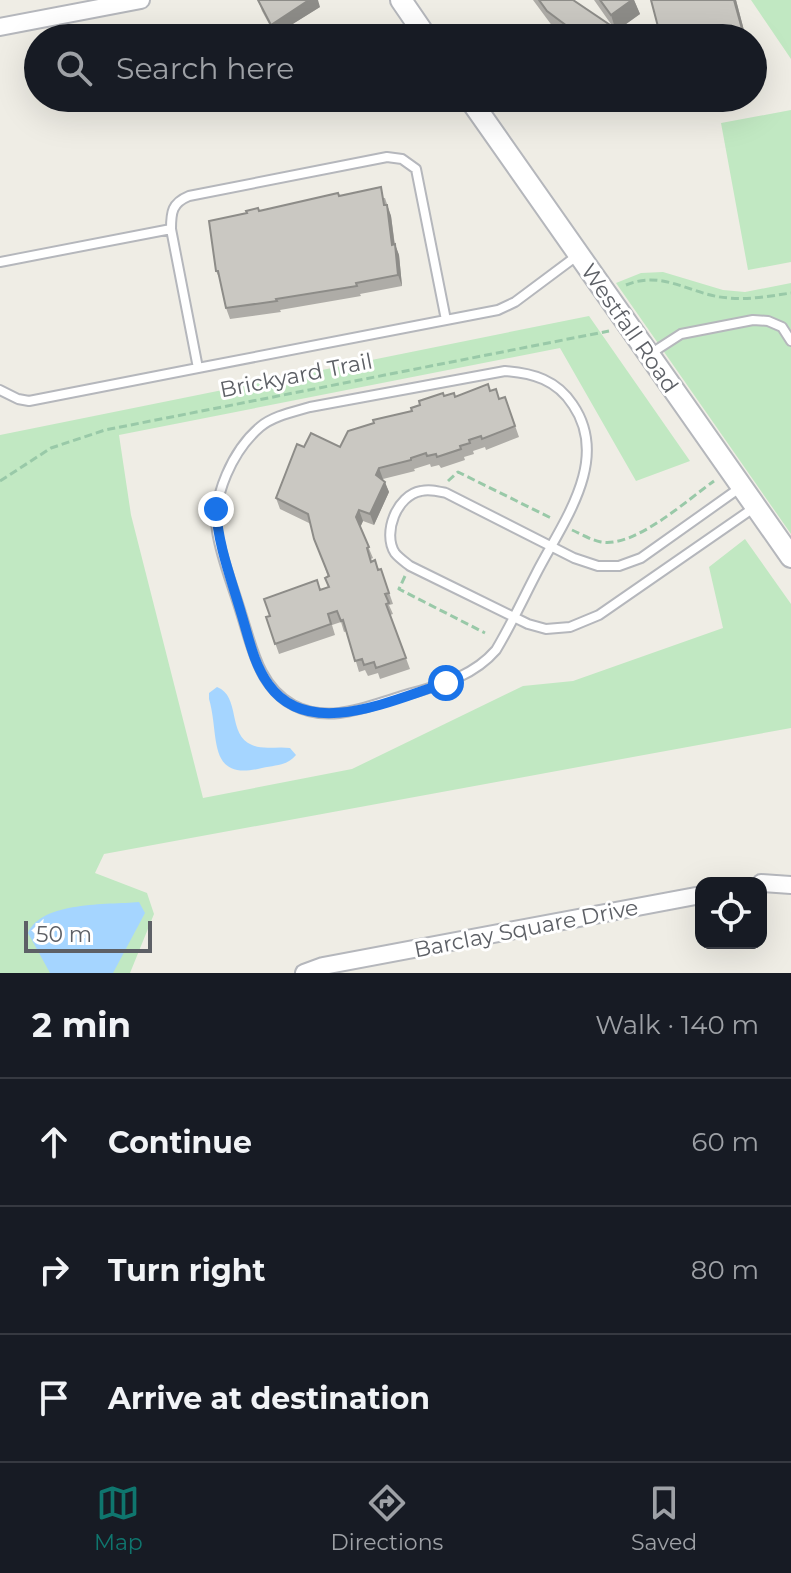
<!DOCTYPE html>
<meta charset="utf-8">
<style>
body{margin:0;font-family:Montserrat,sans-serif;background:#20242c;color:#f1f3f6}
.controls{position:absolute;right:24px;bottom:24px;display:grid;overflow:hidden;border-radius:16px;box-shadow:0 8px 32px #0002}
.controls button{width:72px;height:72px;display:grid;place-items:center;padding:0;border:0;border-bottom:2px solid #363941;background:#171b24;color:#f1f3f6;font:40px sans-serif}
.scale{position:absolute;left:24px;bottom:20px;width:128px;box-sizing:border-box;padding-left:8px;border:4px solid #5d6066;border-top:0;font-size:22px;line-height:28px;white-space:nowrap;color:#5d6066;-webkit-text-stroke:6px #fff;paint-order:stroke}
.stop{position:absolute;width:24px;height:24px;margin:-18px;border:6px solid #1a73e8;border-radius:50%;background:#fff}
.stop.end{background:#1a73e8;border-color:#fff;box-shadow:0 2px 8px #0008}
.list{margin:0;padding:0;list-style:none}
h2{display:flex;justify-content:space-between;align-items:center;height:104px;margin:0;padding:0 32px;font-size:34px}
h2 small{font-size:26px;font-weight:400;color:#9ea1a6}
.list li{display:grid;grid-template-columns:52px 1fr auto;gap:24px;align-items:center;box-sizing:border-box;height:128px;padding:0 32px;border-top:2px solid #363941}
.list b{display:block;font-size:30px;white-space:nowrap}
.list em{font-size:26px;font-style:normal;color:#9ea1a6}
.icon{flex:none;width:44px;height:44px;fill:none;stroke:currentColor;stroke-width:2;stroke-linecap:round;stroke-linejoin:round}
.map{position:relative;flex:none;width:791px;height:973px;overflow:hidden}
.search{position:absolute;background:#171b24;box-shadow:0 8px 32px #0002;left:24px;right:24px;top:24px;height:88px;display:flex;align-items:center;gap:20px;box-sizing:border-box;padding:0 28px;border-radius:44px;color:#9ea1a6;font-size:30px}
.sheet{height:488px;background:#171b24}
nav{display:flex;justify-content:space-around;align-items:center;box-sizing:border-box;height:112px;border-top:2px solid #363941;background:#171b24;font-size:22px;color:#9ea1a6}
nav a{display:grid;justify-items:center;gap:4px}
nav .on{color:#0f766e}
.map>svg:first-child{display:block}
</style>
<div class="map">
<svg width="791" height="973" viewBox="0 0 791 973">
<rect width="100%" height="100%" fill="#efede5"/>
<path fill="#c1e8c2" d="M751 0H791V59Z
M791 110V262L748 270 721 123Z
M663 272 723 290 745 292 791 283V534L616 283 641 273Z
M589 316 690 461 636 481 560 348 119 435 131 515 203 798 352 769 523 686 573 681 723 628 709 567 745 539 791 604V728L104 854 95 873 147 893 154 914 130 973H0V435Z"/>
<path fill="#a5d5ff" d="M217 687C241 696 227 735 252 745 262 750 278 746 290 748L296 755C287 766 275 765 262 768 206 782 220 736 209 699V693Z
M139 902 145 913 113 973H50L28 933C42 901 107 905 139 902Z"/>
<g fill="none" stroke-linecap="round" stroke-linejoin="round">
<g stroke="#b5b7bc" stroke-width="12">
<path id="service" d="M0 262 171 229
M446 320 198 368 171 229C171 212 172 203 189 196L387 157 402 159 416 169 446 320 498 310 515 302 578 255
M650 354 681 334 753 320 768 321 782 327 791 341
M505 371C533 373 557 380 573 405 611 461 562 523 536 574 523 599 511 625 496 650 471 679 435 686 399 697 366 707 328 724 293 705 259 687 252 647 241 613 233 586 221 558 217 531 212 496 233 450 260 427 273 416 293 412 310 407Z
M0 390 18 399 29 401 198 368
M741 487 641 558 619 566H598L574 558 446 493C437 491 430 489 421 491 397 495 382 533 395 553 399 558 405 562 410 566L528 624 546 629 570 627 599 615 755 507"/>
</g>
<g stroke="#b5b7bc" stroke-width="20">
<path id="minor" d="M0 27 141 0
M761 883 791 885
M304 973 323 966 701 895"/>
</g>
<g stroke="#b5b7bc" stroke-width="24">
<path id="tertiary" d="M401 0 427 38
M469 98 791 557"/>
</g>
<path stroke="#99c9a8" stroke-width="3" stroke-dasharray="8 4" stroke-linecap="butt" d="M626 285C664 269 692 296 729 298 749 300 771 296 791 293
M0 481 51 448 105 430 609 331
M448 481 458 472 553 519
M572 530C581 534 591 540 601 542 635 548 687 500 714 481
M405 576 399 589 485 633"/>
<use href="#service" stroke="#fff" stroke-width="8"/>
<use href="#minor" stroke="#fff" stroke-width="16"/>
<use href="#tertiary" stroke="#fff" stroke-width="20"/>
</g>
<path fill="#aeaca7" d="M258 0 320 7 275 35 262 11Z
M533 0H573L613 27 594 0H634L640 14 618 30 622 38H567L553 27Z
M736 0 746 38H661Z
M339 196 385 198 391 216 395 245 399 255 402 286 360 294 361 296 280 310 281 312 230 319 226 308 221 282 216 271 259 211Z
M490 391 500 399 505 397 519 437 486 450 485 447 473 451 474 454 464 457 465 460 441 468 439 465 431 467 430 464 414 469 415 471 383 479 389 492 374 525 363 521 360 527 373 558 371 559 372 562 378 570 381 569 393 604 389 605 393 614 390 615 410 669 380 679 378 673 368 676 365 670 359 672 347 631 344 632 341 622 332 625 335 635 279 654 266 617 320 590 329 587 328 577 311 524 280 509 276 498 304 447H340L444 396 455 397Z"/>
<path fill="#8d8c88" d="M309 0H318L320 7 275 35 271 25Z
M632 0H634L640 14 616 31 611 15Z
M734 0H736L746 38 742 29Z
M619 31 622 38H614Z
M387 205 391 216 396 256 392 245Z
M395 244 399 255 402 286 398 275Z
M379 468 383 479 380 486 376 475Z
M385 482 389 492 374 525 370 514Z
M359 510 363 521 360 528 356 517Z"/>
<path fill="#cac8c2" stroke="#8d8c88" stroke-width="2" d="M258 0H309L271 25Z
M539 0H573L619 31 614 38H583L547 11Z
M600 0H632L611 15Z
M651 0H734L742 29 709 38H661Z
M351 28 358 38H337Z
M212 29 214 38H180Z
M381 187 384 205H387L392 245 395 244 398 275 356 283 357 286 276 299 277 301 226 308 218 271H216L209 221 247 213 246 211 258 208 259 211 338 193 339 196Z
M488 384 490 391 496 389 499 399 505 397 515 426 482 439 481 436 469 440 470 443 460 446 461 449 437 457 436 454 427 456 426 453 411 458V460L379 468 376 475 385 482 370 514 359 510 356 517 369 547 367 548 371 562 375 560 378 570 381 569 389 593 385 594 389 603 386 604 406 658 376 668 374 662 364 665 362 659 355 661 343 620 341 621 337 611 328 614 331 624 275 644 266 617 270 616 264 599 317 580 320 590 329 587 325 578 329 576 314 539 308 514 276 498 297 444 304 447 311 433 340 447 348 431 374 423 373 420 412 411 411 408 420 405 419 401 443 393 444 396 454 393 455 397Z"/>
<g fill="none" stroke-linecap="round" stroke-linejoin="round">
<path stroke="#1a73e8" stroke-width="10" d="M216 509C218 546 232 581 242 616 249 639 254 665 269 685 309 741 394 699 446 683"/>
</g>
<g text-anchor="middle" stroke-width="6" stroke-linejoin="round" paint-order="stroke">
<g font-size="22" fill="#5d6066" stroke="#fff">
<text transform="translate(630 328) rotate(55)" y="8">Westfall Road</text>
<text transform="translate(296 375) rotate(-11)" y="8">Brickyard Trail</text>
<text transform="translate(526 928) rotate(-11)" y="8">Barclay Square Drive</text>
</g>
</g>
</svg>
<div class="controls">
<button><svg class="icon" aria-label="locate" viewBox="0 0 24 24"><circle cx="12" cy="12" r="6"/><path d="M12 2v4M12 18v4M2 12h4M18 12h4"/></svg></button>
</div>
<div class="scale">50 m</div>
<div class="stop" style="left:446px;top:683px"></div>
<div class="stop end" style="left:216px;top:509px"></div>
<div class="search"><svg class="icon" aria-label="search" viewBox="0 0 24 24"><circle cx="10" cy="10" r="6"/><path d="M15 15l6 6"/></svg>Search here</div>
</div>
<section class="sheet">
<h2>2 min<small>Walk · 140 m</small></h2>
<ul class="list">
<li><svg class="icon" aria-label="ahead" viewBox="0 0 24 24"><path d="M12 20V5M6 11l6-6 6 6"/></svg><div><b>Continue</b></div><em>60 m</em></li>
<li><svg class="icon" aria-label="right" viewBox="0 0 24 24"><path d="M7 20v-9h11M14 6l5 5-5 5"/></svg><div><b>Turn right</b></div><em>80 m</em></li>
<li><svg class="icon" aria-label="arrive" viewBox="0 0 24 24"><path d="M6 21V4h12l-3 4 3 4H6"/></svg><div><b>Arrive at destination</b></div></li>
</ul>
</section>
<nav>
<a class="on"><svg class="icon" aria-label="map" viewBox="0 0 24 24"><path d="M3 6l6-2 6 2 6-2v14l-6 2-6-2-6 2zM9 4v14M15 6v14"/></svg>Map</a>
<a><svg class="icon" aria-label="directions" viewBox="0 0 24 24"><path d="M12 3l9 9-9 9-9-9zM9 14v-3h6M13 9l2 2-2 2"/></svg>Directions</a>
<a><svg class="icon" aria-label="saved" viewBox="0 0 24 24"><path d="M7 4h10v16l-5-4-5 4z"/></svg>Saved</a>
</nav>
